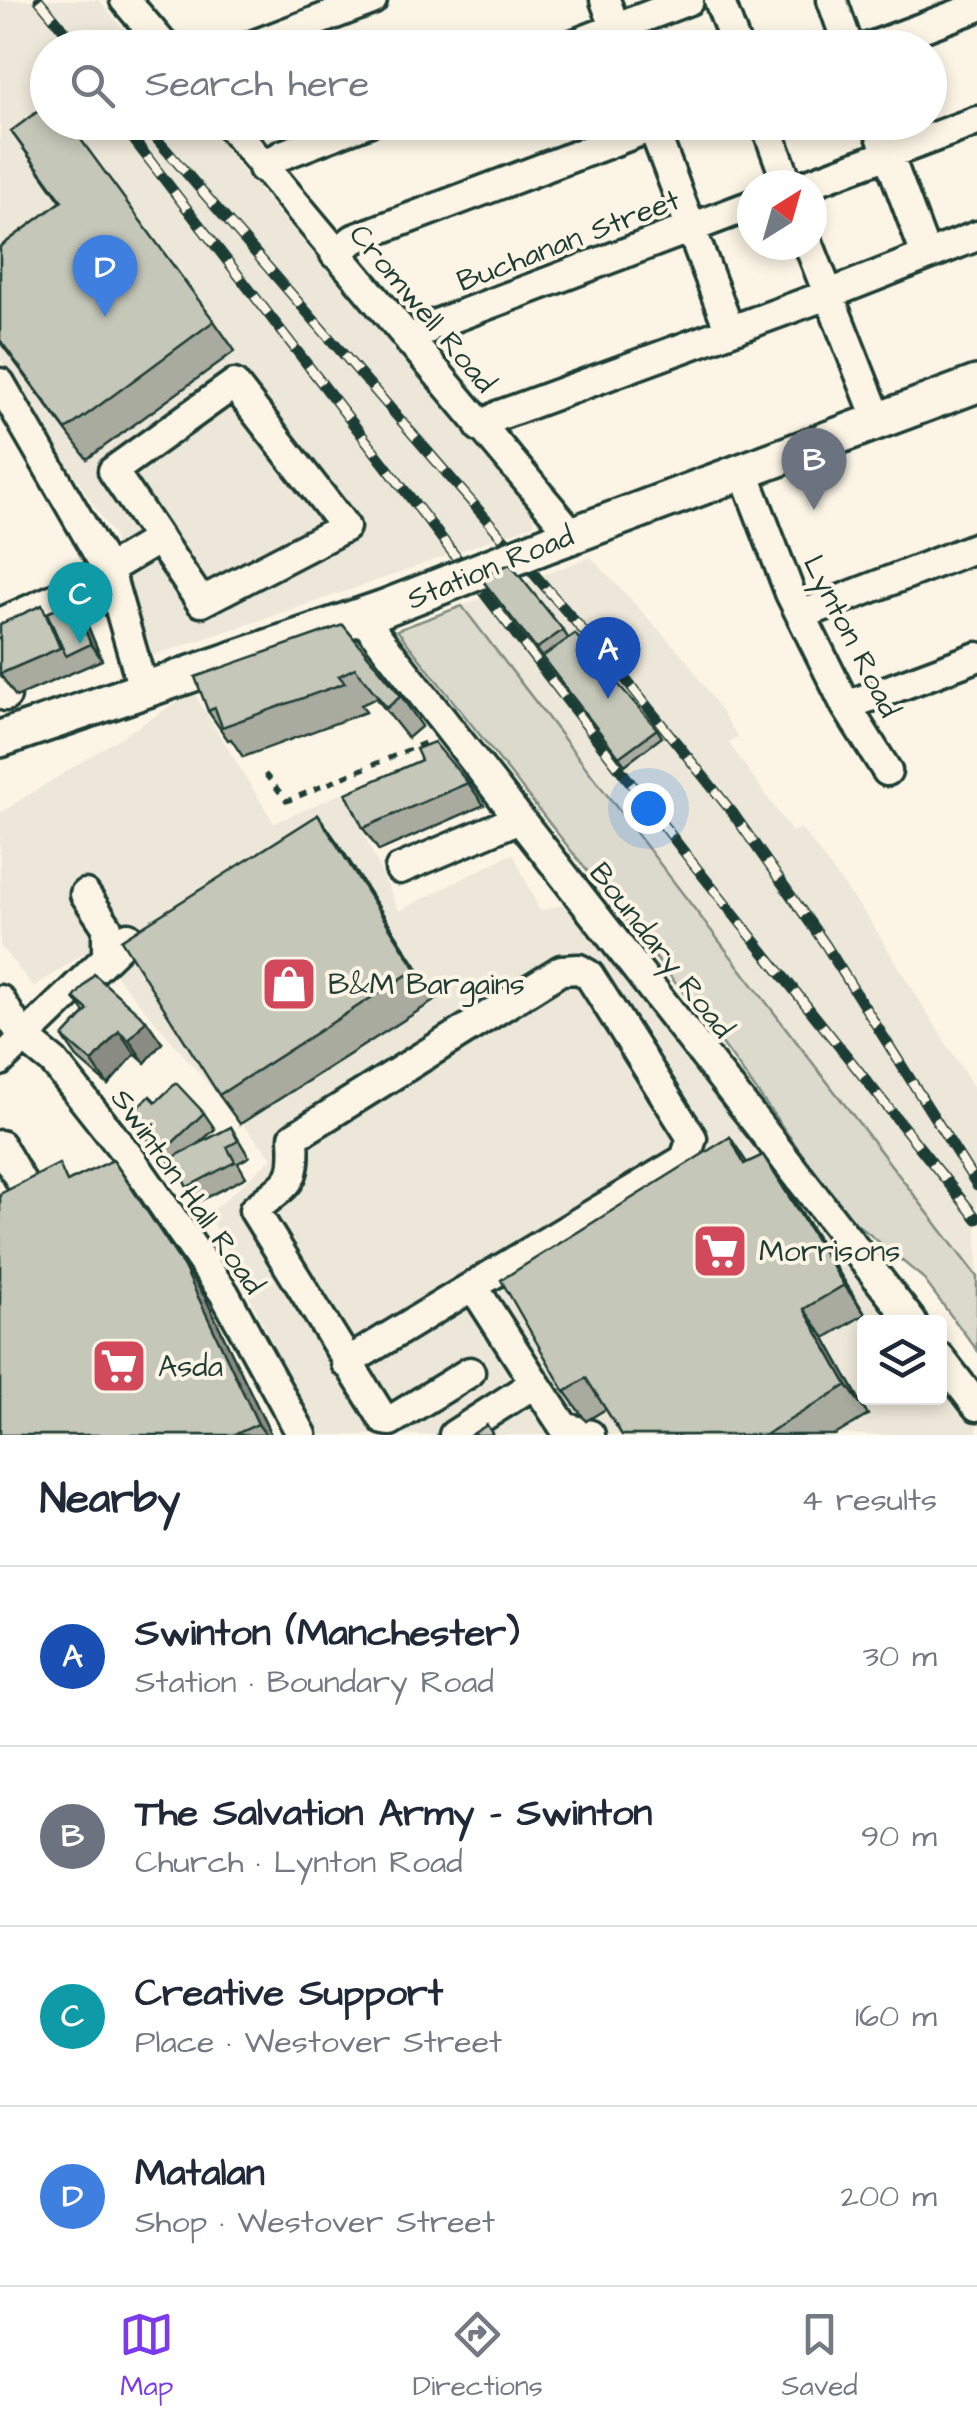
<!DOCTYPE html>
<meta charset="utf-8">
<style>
body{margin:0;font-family:"Architects Daughter",sans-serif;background:#f2f2f3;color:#1f2937}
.controls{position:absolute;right:30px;bottom:30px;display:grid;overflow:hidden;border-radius:10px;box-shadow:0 5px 15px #0003}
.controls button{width:90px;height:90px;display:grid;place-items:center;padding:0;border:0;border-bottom:2px solid #e0e1e3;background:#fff;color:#1f2937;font:50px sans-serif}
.compass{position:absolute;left:737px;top:170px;width:90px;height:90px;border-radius:50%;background:#fff;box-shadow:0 5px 15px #0003;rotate:37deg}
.you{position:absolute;left:648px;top:808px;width:35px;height:35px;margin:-25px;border:8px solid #fff;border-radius:50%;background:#1a73e8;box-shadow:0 0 0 15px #1a73e833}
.badge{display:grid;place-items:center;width:65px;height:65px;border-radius:50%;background:#7c3aed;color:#fff;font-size:32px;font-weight:700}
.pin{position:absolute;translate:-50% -82px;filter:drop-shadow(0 2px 5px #0008)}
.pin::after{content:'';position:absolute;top:52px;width:35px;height:30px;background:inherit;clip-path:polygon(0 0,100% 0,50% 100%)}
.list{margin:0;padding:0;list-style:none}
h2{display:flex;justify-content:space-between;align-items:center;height:130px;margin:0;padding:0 40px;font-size:42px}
h2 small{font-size:32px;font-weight:400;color:#747a83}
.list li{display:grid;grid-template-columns:65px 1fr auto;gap:30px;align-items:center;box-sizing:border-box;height:180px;padding:0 40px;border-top:2px solid #e0e1e3}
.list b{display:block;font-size:38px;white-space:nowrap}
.list p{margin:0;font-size:32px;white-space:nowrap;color:#747a83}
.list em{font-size:32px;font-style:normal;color:#747a83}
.icon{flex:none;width:55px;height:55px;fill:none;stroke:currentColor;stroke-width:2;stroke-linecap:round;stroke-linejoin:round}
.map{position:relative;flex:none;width:977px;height:1435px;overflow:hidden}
.search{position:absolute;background:#fff;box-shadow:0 5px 15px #0003;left:30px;right:30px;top:30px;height:110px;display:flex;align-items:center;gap:25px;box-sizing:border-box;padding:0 35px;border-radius:55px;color:#747a83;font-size:38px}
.sheet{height:850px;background:#fff}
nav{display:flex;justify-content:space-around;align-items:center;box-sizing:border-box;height:140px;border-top:2px solid #e0e1e3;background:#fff;font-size:28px;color:#747a83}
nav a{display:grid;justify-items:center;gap:5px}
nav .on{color:#7c3aed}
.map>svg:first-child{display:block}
</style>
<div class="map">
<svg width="977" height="1435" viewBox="0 0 977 1435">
<rect width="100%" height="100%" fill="#fcf5e5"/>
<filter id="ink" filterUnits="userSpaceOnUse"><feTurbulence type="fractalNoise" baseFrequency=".01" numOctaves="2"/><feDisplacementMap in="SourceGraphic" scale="20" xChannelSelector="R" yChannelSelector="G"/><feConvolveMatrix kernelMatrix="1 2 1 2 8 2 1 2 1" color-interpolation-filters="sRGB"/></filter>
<g filter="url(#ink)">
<path fill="#ece7d8" d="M0 0H99L139 47 48 48V122L203 123 531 511 535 524 365 585 149 657 113 535 0 359Z
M591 557 686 659 738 737 728 742 792 832 801 828 869 919 977 1093V1350L922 1277 847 1216 711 1028 397 630Z
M193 692 274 823 345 792 399 911 513 853 540 911 568 903 903 1322H864V1398H940V1368L977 1415V1435H317L209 1214 272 1158 92 948 34 987 0 946V813Z"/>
<path fill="#dcdacc" stroke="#7e8c80" stroke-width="2.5" d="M462 606 977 1277V1350L922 1277 847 1216 711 1028 397 630Z"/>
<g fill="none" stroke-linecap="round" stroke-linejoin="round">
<g stroke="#1f3d34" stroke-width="35">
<path id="minor" d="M125 0 166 48
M605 0 623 48
M719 0 737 48
M832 0 849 48
M246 48 372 0
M564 48 689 0
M868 48 977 7
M227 122 572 534
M651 122 729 329
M765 122 788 185
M876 122 926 255
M263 168 282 155 368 122
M805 185 977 121
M809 245 878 420
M335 254 354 239 665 122
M410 342 431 326 752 205
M0 383 110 574 143 689
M234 384 345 527 201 602 113 471Z
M480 427 500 415 827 295 977 236
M743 470 790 593 846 706 887 771
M107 570 159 539
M801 615 977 547
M362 617 912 1322
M0 623 110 574
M0 683 6 696
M846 706 977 657
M400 869 518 819
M85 894 107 927V956
M0 1000 23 1037 54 1062 133 1162 224 1293 302 1435
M0 1061 128 937
M0 1145 25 1188
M940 1358 977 1406
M346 1363 473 1286
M535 1383 564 1427 590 1435
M454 1435 535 1383 473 1286 685 1159 692 1138 589 975 579 969 561 970 294 1137C297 1186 288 1181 254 1210L384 1420 390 1421 470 1372"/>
</g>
<g stroke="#1f3d34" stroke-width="42">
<path id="major" d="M551 543 977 384
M0 739 382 609"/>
</g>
<path stroke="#1f3d34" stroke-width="5" stroke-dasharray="8 8" stroke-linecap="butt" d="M265 774 287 801 427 742"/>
<use href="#minor" stroke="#fcf5e5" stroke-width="28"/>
<use href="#major" stroke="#fcf5e5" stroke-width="35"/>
<g stroke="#1f3d34" stroke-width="11">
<path id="rail" d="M39 0 79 48
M120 122 691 861 977 1219
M142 122 626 680 732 812 825 944 977 1185"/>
</g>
<use href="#rail" stroke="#fcf5e5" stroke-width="8" stroke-dasharray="22" stroke-linecap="butt"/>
<g stroke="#1f3d34" stroke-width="42" stroke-linecap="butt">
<path id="major-bridge" d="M382 609 551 543"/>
</g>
<use href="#major-bridge" stroke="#fcf5e5" stroke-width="35"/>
</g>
<path fill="#a9ab9f" stroke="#1f3d34" stroke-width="2.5" d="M11 131 214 321 235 351 87 459 0 342V247L61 202Z
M480 577 563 630 568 638 657 729 662 737 625 765Z
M47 613 84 617 102 660 16 697 0 674Z
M343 625 401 696 422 726 408 738 376 698 361 705 366 712 243 757 231 739 228 740 208 711Z
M421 760 468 783 484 805 379 851 363 828Z
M318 815 339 845 437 999 240 1124 219 1095Z
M74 998 162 1043 145 1063 135 1054 108 1085 79 1060 63 1037 85 1013Z
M156 1102 204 1113 215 1129 198 1144 231 1127 249 1157 238 1163 246 1177 198 1202 187 1187 176 1165 174 1167 140 1131 129 1116Z
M730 1137 747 1163 763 1155 784 1185 865 1314 825 1338 868 1415 835 1435H622L606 1409 586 1421 565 1392Z
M71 1180 134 1189 205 1297 271 1435H0Z"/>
<path fill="#8a8b82" stroke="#1f3d34" stroke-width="2.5" d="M73 602 84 617 102 660 91 644Z
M318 815 339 845 437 999 416 969Z
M146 1020 162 1043 145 1063 129 1040Z
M119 1031 135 1054 108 1085 92 1062Z
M763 1155 784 1185 865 1314 844 1285Z
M113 1160 205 1297 271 1435H266L258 1424Z
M804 1309 825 1338 868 1415 847 1385Z"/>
<path fill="#c5c7b9" stroke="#1f3d34" stroke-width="2.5" d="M48 104V122H68L214 321 66 430 0 340V247L62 201 11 131Z
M510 564 563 630 536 649 480 577Z
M73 602 91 644 66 656 47 613Z
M42 605 60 648 0 674V624Z
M343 625 401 696 387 708 355 668 339 676 345 683 222 727 215 708 208 711 195 677Z
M575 634 657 729 619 757 542 657Z
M434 742 468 783 363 828 346 793 421 760 416 749Z
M318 815 416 969 219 1095 121 940Z
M94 974 146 1020 129 1040 119 1031 92 1062 63 1037 88 1010 74 998Z
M176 1083 204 1113 163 1152 129 1116 150 1096 156 1102Z
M231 1127 238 1141 227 1147 235 1162 187 1187 172 1158Z
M730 1137 744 1164 763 1155 844 1285 804 1309 847 1385 765 1435H622L586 1378 565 1392 501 1280Z
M113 1160 184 1267 258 1424 234 1435H0V1194L59 1164 67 1182Z
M487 1425 493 1435H471Z"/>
</g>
<defs>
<g id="shop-square" transform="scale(2.875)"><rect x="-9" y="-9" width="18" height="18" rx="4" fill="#d1495b" stroke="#fcf5e5"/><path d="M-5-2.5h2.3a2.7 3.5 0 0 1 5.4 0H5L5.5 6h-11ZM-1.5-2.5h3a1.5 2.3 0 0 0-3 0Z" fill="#fff"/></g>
<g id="supermarket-square" transform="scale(2.875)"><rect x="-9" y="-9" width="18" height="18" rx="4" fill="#d1495b" stroke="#fcf5e5"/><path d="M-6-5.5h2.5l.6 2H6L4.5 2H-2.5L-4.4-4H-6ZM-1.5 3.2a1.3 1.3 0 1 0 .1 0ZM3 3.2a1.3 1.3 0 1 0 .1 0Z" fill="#fff"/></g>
</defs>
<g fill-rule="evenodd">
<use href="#shop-square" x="289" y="984"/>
<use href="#supermarket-square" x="720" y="1251"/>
<use href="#supermarket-square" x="119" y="1366"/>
</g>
<g text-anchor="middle" stroke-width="8" stroke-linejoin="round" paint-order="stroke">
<g font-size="30" fill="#1f3d34" stroke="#fcf5e5">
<text transform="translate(568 240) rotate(-21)" y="10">Buchanan Street</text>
<text transform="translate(423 308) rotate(50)" y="10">Cromwell Road</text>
<text transform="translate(490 567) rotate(-22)" y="10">Station Road</text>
<text transform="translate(852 636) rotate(63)" y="10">Lynton Road</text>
<text transform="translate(662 950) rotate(52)" y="10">Boundary Road</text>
<text transform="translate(188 1191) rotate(55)" y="10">Swinton Hall Road</text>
</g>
<g font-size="30" fill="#1f3d34" stroke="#fcf5e5" text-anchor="start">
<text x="328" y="994">B&amp;M Bargains</text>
<text x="759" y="1261">Morrisons</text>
<text x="158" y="1376">Asda</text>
</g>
</g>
</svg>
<div class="controls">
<button><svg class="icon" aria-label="layers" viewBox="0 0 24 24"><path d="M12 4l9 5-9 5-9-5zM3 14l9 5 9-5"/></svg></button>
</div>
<svg class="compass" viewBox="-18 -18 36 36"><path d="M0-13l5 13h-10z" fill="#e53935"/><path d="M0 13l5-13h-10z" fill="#747a83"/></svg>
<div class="you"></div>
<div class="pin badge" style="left:608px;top:699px;background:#1a4fb4">A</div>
<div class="pin badge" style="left:814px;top:510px;background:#6b7280">B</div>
<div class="pin badge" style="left:80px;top:644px;background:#0f9aa8">C</div>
<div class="pin badge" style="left:105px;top:317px;background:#3f7fe0">D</div>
<div class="search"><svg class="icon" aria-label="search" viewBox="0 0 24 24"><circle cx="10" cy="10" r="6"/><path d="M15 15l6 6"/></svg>Search here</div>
</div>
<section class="sheet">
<h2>Nearby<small>4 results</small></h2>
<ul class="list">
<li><span class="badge" style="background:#1a4fb4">A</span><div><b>Swinton (Manchester)</b><p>Station · Boundary Road</p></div><em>30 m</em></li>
<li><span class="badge" style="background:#6b7280">B</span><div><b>The Salvation Army - Swinton</b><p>Church · Lynton Road</p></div><em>90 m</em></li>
<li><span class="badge" style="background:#0f9aa8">C</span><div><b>Creative Support</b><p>Place · Westover Street</p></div><em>160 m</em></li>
<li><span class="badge" style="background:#3f7fe0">D</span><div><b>Matalan</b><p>Shop · Westover Street</p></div><em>200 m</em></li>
</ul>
</section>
<nav>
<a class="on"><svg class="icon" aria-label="map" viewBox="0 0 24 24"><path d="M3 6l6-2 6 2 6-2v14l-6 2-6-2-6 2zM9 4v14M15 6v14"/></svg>Map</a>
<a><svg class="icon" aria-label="directions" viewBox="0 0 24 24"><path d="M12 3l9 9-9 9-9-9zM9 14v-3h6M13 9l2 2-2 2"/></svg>Directions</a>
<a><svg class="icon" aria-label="saved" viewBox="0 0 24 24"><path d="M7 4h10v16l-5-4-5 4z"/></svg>Saved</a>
</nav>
